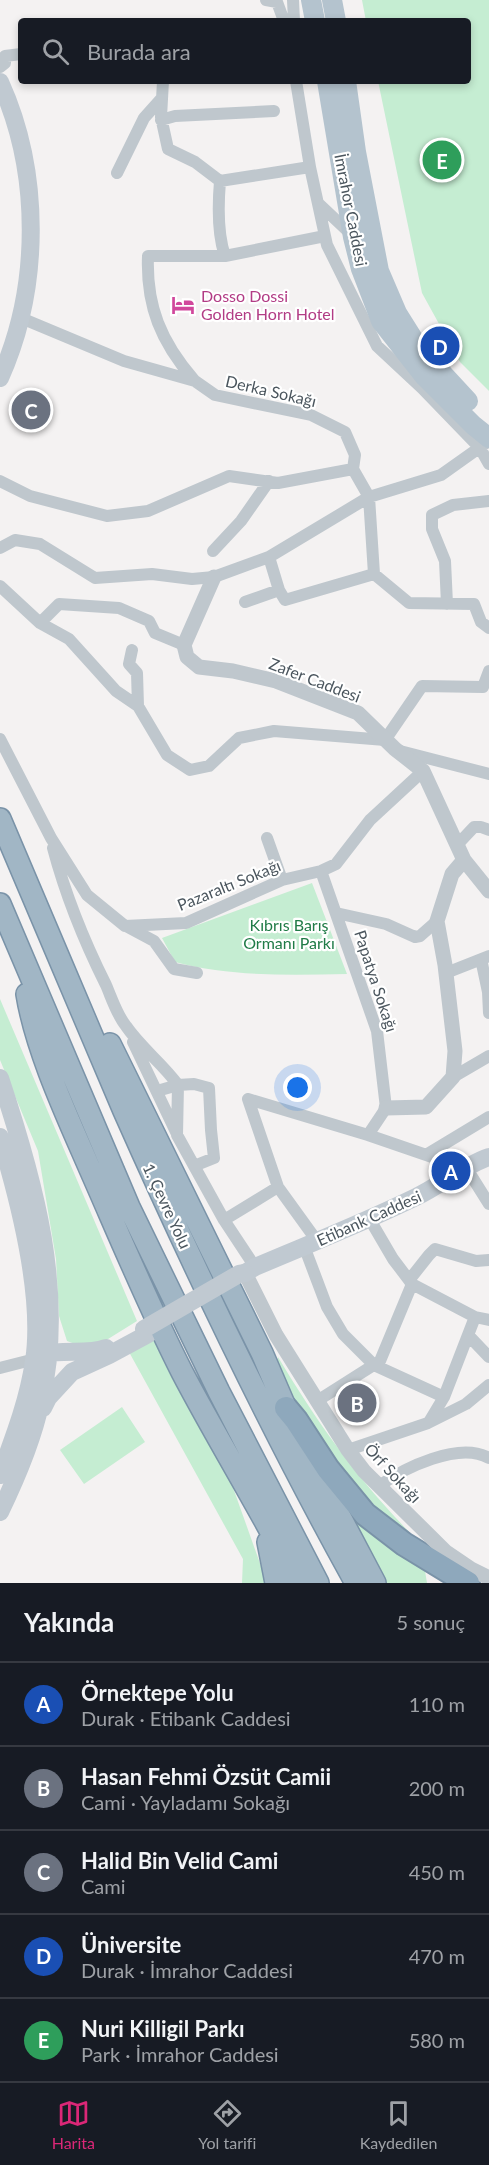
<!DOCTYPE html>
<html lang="tr">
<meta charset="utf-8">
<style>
body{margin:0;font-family:Lato,sans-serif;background:#242831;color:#f1f3f6}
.you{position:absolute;left:298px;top:1088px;width:21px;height:21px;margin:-15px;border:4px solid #fff;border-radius:50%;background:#1a73e8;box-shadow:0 0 0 9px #1a73e833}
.badge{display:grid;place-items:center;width:39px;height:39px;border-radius:50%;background:#db2777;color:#fff;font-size:20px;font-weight:700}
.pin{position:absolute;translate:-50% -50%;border:3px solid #fff;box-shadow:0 2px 6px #0006}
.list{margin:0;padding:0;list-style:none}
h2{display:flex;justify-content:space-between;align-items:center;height:78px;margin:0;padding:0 24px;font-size:26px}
h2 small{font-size:20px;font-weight:400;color:#9ea1a6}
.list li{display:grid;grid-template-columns:39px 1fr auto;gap:18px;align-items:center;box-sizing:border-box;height:84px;padding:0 24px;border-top:2px solid #363941}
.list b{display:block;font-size:22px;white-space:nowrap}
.list p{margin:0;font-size:20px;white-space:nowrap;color:#9ea1a6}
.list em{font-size:20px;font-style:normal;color:#9ea1a6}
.icon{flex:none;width:33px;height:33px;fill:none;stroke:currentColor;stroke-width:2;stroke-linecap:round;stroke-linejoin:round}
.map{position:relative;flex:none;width:489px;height:1583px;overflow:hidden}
.search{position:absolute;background:#171b24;box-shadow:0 3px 9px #0003;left:18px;right:18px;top:18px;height:66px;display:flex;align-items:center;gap:15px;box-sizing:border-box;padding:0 21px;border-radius:6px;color:#9ea1a6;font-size:22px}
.sheet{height:498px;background:#171b24}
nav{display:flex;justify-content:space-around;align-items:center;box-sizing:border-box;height:84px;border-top:2px solid #363941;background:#171b24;font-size:16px;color:#9ea1a6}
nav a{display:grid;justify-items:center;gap:3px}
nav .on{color:#db2777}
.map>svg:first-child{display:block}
</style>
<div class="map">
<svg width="489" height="1583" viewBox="0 0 489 1583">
<rect width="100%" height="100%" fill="#f4f2f2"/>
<path fill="#c5edd2" d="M362 0H489V391L460 362 422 293 378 81H468V21H366Z
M312 883 347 974C290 975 231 977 175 962L162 938Z
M0 999 137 1321 100 1344 86 1348 67 1341 59 1316 56 1259 38 1151 0 1060Z
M153 1337 226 1468 267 1583H242L243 1559 129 1352Z
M278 1357C320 1427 359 1481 416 1539L378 1515 314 1436 293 1398 277 1361Z
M122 1407 145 1442 84 1484 60 1450Z
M352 1510 424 1565 427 1583H384L346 1513Z"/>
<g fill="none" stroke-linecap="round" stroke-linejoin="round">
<g stroke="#7a93a8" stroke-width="24">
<path id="trunk" d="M0 819C42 916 82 1014 124 1111 195 1271 271 1430 356 1583
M0 904 129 1207 219 1392 318 1583
M27 994C36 1050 67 1116 90 1169 120 1237 148 1305 182 1372 219 1443 262 1511 298 1583
M110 1044 262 1353 299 1439 375 1583
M268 1542 276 1583"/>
</g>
<g stroke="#7a93a8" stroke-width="26">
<path id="motorway" d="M286 1408 296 1420 328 1469 365 1514 404 1544 468 1583"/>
</g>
<path stroke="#bfc7cd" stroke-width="12" d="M266 0 277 2 284 21
M293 0 294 21
M5 56 21 54
M0 67 5 63V56
M163 81 161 117 168 149 195 162 220 181 310 167
M296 81 310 167 327 245 377 346 422 388 480 448 489 464
M161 120 175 116 274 111
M117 173 144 118 161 99
M220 181C218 205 217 233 225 256
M318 203 353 236
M21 318 124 361 195 381 215 395 311 415 345 432 355 455 353 469 369 497 374 574 409 603 474 604 481 622 489 628
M194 380C161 342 146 306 148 256H225L325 236
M0 481 30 496 107 516 148 511 229 476 278 483 353 469
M0 548 15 540 40 544 95 578 152 574 192 579 214 577 269 557 369 497 441 475 489 441
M213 551 241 521 269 481
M269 557 279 590 285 600 374 574
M0 586 40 623 69 639 116 691 138 706 167 755 190 770 209 766 239 738 274 731 385 740 422 686 483 687 489 671
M245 602 279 590
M447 604 445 561 432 529V515L453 505 489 501
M40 623 59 604 119 608 149 621 155 633 184 645
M132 650 129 664 137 673 138 706
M0 739 51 838 87 895 125 926 186 923 282 880 321 871 336 864 370 820 423 771
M400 751 489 774
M267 838 282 880
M457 845 474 827H481L489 830
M53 848C66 897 84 941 106 985 112 999 117 1015 126 1026 141 1048 162 1063 178 1085L194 1084 209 1088 211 1130 214 1158 194 1166
M321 871 377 1031 386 1108 368 1135
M336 913 386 924 415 937 420 936 437 921
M126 926 154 941 174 969 197 973
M481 959 488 992 489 1013
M446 973 489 956
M133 1042 176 1132
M453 1077 489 1056
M157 1091 178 1085 177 1135 224 1220 255 1267
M248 1099 368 1135 467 1169 489 1204
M426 1155 489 1117
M278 1187 317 1241
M369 1218 393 1259 412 1284 475 1317 489 1320
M224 1220 278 1187 248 1099
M304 1246 327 1307 343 1334 374 1365 444 1397
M410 1279 429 1255 435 1249 476 1261 489 1260
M468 1335 489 1357
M0 1368 35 1359
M317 1401 380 1361 412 1284
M429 1422 444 1397 475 1317
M348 1450 428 1423 466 1404 489 1385
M379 1486C404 1468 459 1441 489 1458"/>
<path stroke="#bfc7cd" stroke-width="15" d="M214 577 184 645 187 657 199 667 233 671 276 681 358 713 395 749 423 771 464 860 452 874 437 921 445 965 455 1051 453 1077 426 1107 386 1108
M464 860 489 891
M245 1273 276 1335 348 1450 364 1471 446 1552 471 1569 489 1578"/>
<path stroke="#c0c9d1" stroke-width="18" d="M0 82C41 172 41 287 0 378
M0 1078C34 1180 66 1293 41 1401 33 1439 17 1477 0 1512
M0 1137C19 1200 44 1296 34 1361 28 1401 14 1437 0 1475
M245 1273 255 1267C309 1244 363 1223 416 1197 441 1185 463 1166 489 1157
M39 1357C60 1347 84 1356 106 1348
M43 1408 48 1398 72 1372 109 1355 148 1334"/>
<path stroke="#b4c3ce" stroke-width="20" d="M311 0 315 21
M332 0 336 21
M327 81 353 237 361 269 381 321 425 377 473 425 489 438
M346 81 356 152 379 271 397 313 419 348 468 401"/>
<use href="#trunk" stroke="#a1b6c5" stroke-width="21"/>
<use href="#motorway" stroke="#8ea8bc" stroke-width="22"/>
<path stroke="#c0c9d1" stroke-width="18" d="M144 1329 239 1274 245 1273"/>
</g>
<defs>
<g id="hotel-bare" transform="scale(1.8)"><path d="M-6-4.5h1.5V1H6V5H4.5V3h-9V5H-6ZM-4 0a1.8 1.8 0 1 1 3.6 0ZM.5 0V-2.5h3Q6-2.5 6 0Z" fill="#d1479c" stroke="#fff" stroke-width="2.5" paint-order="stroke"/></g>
</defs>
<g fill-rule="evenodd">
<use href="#hotel-bare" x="183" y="305"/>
</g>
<g text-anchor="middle" stroke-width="4.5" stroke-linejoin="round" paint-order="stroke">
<g font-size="16" fill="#4b565e" stroke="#fff">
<text transform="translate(351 210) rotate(79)" y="6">İmrahor Caddesi</text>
<text transform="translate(271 391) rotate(13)" y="6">Derka Sokağı</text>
<text transform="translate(315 680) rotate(21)" y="6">Zafer Caddesi</text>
<text transform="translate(229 885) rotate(-22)" y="6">Pazaraltı Sokağı</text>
<text transform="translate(376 981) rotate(72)" y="6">Papatya Sokağı</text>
<text transform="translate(167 1206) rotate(65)" y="6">1. Çevre Yolu</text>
<text transform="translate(369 1218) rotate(-24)" y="6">Etibank Caddesi</text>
<text transform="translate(393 1473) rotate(47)" y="6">Örf Sokağı</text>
</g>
<g font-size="16" fill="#b23c85" stroke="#fff" text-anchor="start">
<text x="201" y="302">Dosso Dossi<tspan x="201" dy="18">Golden Horn Hotel</tspan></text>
</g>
<g font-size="16" fill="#207b47" stroke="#fff">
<text x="289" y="931">Kıbrıs Barış<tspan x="289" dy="18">Ormanı Parkı</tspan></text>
</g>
</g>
</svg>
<div class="you"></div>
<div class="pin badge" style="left:451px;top:1171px;background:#1a4fb4">A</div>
<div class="pin badge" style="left:357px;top:1403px;background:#6b7280">B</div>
<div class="pin badge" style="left:31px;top:410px;background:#6b7280">C</div>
<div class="pin badge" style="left:440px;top:346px;background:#1a4fb4">D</div>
<div class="pin badge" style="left:442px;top:160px;background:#2e9e5b">E</div>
<div class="search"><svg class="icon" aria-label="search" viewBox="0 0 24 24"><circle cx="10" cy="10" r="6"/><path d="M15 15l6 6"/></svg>Burada ara</div>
</div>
<section class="sheet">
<h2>Yakında<small>5 sonuç</small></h2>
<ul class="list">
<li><span class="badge" style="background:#1a4fb4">A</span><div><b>Örnektepe Yolu</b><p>Durak · Etibank Caddesi</p></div><em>110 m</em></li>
<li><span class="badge" style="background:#6b7280">B</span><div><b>Hasan Fehmi Özsüt Camii</b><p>Cami · Yayladamı Sokağı</p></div><em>200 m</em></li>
<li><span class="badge" style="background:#6b7280">C</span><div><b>Halid Bin Velid Cami</b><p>Cami</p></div><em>450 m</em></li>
<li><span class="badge" style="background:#1a4fb4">D</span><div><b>Üniversite</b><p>Durak · İmrahor Caddesi</p></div><em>470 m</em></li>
<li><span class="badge" style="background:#2e9e5b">E</span><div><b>Nuri Killigil Parkı</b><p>Park · İmrahor Caddesi</p></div><em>580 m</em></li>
</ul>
</section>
<nav>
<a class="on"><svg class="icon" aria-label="map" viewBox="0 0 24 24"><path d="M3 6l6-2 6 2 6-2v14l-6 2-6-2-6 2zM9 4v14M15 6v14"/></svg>Harita</a>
<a><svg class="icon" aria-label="directions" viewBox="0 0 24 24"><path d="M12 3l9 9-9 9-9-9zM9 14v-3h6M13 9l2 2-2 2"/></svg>Yol tarifi</a>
<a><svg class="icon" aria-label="saved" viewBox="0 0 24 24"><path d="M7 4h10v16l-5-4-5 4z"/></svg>Kaydedilen</a>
</nav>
